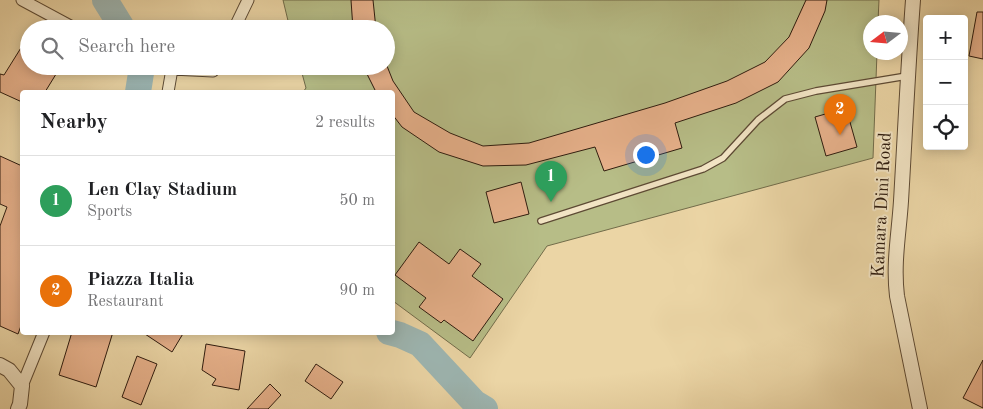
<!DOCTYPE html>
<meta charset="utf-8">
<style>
body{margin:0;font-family:"Old Standard TT",serif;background:#f6f6f6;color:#202124}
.controls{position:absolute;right:15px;top:15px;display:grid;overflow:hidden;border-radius:5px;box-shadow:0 2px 12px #0003}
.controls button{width:45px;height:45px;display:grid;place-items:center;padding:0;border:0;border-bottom:1px solid #e0e0e0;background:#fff;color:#202124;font:25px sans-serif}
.compass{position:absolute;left:863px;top:15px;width:45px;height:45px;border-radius:50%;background:#fff;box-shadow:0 2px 12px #0003;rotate:254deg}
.you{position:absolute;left:645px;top:154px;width:18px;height:18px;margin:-12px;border:4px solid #fff;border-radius:50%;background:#1a73e8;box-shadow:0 0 0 8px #1a73e833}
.badge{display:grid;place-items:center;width:32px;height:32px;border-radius:50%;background:#1a73e8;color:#fff;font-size:16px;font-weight:700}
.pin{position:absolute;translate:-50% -41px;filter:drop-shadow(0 1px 2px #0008)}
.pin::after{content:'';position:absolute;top:26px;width:18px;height:15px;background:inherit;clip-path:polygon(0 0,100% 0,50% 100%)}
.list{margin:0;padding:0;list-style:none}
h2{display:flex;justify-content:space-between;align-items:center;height:65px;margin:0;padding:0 20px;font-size:21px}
h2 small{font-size:16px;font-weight:400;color:#757577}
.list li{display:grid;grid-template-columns:32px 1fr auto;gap:15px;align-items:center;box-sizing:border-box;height:90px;padding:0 20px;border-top:1px solid #e0e0e0}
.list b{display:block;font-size:19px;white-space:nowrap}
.list p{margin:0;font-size:16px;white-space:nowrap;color:#757577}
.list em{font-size:16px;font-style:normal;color:#757577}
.icon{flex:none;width:28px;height:28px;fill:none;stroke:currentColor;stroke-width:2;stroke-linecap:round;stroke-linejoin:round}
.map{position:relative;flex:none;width:983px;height:409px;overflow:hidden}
.search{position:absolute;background:#fff;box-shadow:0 2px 12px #0003;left:20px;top:20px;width:375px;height:55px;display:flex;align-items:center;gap:12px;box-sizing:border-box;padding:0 18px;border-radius:28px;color:#757577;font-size:19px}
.panel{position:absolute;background:#fff;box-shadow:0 2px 12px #0003;left:20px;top:90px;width:375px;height:245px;border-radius:5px}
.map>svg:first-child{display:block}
</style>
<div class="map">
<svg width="983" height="409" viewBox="0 0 983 409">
<rect width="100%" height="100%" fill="#ebd5a5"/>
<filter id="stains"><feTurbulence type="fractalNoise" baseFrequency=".004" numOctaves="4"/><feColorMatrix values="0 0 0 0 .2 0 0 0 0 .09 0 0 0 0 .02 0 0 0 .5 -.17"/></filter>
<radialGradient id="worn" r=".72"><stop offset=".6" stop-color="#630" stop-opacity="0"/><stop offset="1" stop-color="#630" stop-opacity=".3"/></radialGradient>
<path fill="#b7bd87" stroke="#726c4a" d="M283 0H879L878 22H870V52L877 53 873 158 547 246 470 358 393 301 392 92H303L306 88 300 66H386V29H290Z"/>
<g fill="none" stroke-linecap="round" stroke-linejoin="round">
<path stroke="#9db6b2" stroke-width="26" d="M105 0 123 29
M138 92 141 73
M389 332 400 335 420 344 475 403 485 409"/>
</g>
<path fill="#e7b18b" stroke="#2e1b0e" d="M351 0H373L376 29H353Z
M806 0H827L825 11 809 48 778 82 736 103 675 123 682 148 604 171 595 147 526 165 483 166 439 152 402 127 392 114V92H376L363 66H387L393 81 414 112 450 133 483 146 529 143 665 103 727 81 765 62 789 37Z
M977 12H983V59L969 56Z
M29 35V66H61L45 92H22V102L0 92V74L4 75Z
M846 108 857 147 826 156 815 117Z
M0 156 22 166V323L18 334 0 326V226L7 207 0 204Z
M521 182 529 214 494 223 486 192Z
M419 242 449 264 460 249 481 264 472 276 503 299 473 341 444 320 441 323 419 307 426 298 395 275Z
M72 332H113L96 387 59 375Z
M142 332H184L172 352Z
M206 344 245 351 239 390 212 385 216 379 202 370Z
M137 356 157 364 141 405 122 397Z
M983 360V408L963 398Z
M316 364 343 382 331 399 305 381Z
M270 384 281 395 268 409H247Z"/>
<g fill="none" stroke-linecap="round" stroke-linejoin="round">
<g stroke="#5d4a34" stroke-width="8">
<path id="service" d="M541 221 703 169 723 158 758 120 785 99 816 91 907 76"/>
</g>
<g stroke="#5d4a34" stroke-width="13">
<path id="minor" d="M22 0 76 29
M234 29 248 0
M158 66 172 69 213 71 216 66
M168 92 172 69
M22 386 44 332"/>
</g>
<g stroke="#5d4a34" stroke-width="16">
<path id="tertiary" d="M913 0C908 67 905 134 901 201 899 233 893 263 897 296L920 409
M0 365 9 370 22 386 20 404 18 409"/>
</g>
<use href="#service" stroke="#f2e4c4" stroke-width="5.5"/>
<use href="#minor" stroke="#f2e4c4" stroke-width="11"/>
<use href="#tertiary" stroke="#f2e4c4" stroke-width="14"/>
</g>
<g text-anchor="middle" stroke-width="4" stroke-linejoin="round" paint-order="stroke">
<g font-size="18" fill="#2e1b0e" stroke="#f2e4c4">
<text transform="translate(881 205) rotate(-87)" y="6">Kamara Dini Road</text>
</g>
</g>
<rect width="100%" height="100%" filter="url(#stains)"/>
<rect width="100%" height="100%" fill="url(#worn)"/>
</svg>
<div class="controls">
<button>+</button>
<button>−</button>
<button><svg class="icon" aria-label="locate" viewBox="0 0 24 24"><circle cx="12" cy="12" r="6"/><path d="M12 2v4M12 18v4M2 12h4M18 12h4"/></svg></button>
</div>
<svg class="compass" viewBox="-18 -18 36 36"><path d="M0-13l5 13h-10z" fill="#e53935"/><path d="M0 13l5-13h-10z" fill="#757577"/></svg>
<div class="you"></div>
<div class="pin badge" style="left:551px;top:202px;background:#2e9e5b">1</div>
<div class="pin badge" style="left:840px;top:135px;background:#e8710a">2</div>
<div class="search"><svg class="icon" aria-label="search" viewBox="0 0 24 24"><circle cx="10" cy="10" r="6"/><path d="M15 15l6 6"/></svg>Search here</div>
<section class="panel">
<h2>Nearby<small>2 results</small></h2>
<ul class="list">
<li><span class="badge" style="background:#2e9e5b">1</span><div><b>Len Clay Stadium</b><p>Sports</p></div><em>50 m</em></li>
<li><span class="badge" style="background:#e8710a">2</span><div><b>Piazza Italia</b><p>Restaurant</p></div><em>90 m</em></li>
</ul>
</section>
</div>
